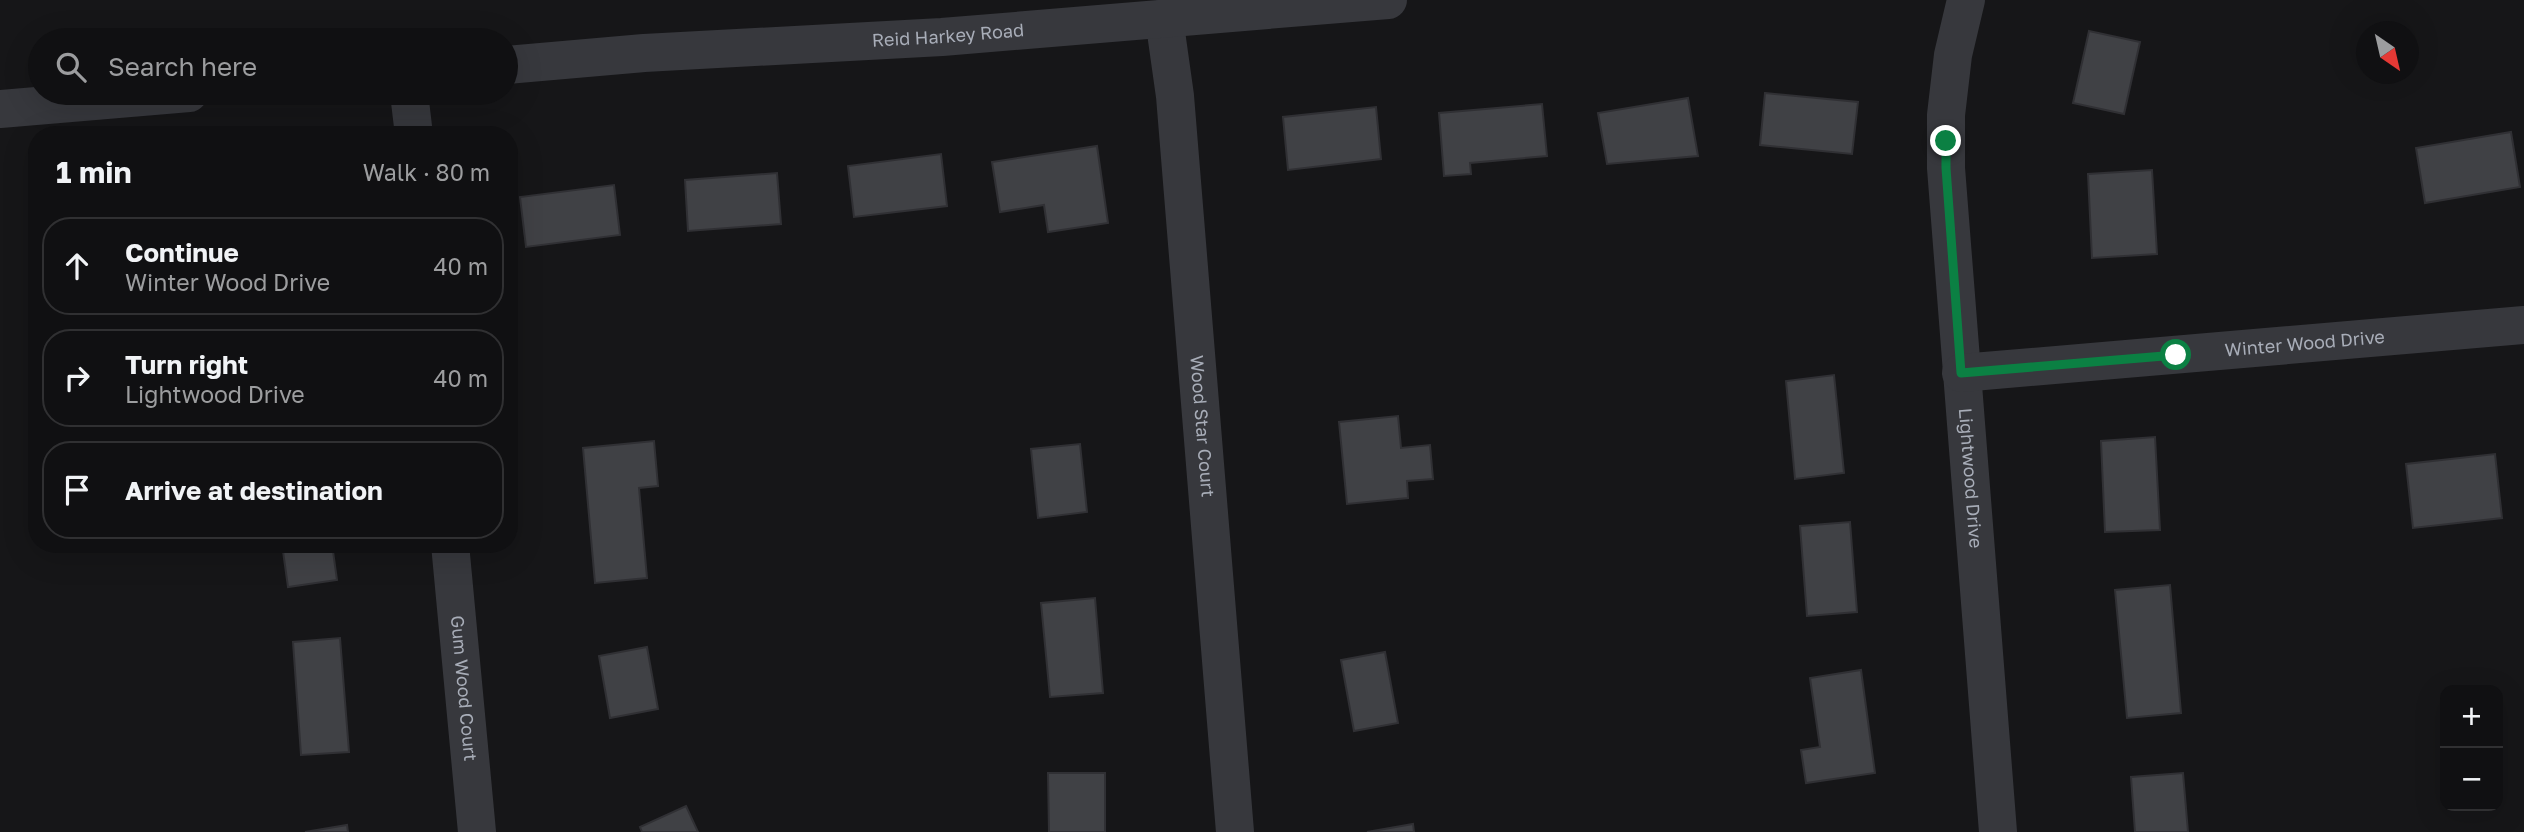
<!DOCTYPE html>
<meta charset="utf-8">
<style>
body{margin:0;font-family:"Golos Text",sans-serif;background:#1e1e20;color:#f1f3f6}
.controls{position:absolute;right:21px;bottom:21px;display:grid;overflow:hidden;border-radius:14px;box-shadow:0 7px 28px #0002}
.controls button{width:63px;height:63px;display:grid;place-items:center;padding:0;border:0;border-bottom:2px solid #303032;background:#101012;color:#f1f3f6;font:35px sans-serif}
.compass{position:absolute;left:2356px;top:21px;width:63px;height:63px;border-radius:50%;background:#101012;box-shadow:0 7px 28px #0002;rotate:146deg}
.stop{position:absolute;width:21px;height:21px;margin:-16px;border:5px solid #0b8043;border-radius:50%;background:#fff}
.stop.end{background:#0b8043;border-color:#fff;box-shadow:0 2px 7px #0008}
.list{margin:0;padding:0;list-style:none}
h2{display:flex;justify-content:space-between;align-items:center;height:91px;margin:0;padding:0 28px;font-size:30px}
h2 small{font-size:23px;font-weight:400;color:#9c9d9f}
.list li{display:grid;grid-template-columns:46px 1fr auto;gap:21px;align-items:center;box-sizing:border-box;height:98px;margin:0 14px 14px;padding:0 14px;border:2px solid #303032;border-radius:28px}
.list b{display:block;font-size:26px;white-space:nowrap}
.list p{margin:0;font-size:23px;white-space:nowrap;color:#9c9d9f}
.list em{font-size:23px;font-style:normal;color:#9c9d9f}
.icon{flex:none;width:38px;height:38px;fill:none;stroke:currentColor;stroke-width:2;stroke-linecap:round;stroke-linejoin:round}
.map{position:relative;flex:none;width:2524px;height:832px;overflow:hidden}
.search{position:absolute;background:#101012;box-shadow:0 7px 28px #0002;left:28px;top:28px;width:490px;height:77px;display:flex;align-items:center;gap:18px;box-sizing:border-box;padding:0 24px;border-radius:38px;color:#9c9d9f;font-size:26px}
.panel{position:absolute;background:#101012;box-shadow:0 7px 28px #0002;left:28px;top:126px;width:490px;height:427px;border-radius:28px}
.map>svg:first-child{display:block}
</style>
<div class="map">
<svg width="2524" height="832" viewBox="0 0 2524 832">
<rect width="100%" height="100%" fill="#161618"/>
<path fill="#404145" stroke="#303034" stroke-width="2" d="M2089 31 2140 42 2124 114 2073 103Z
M1765 93 1858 102 1852 154 1760 145Z
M1688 98 1698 156 1607 164 1598 113Z
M1542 104 1547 156 1470 163 1471 174 1444 176 1439 113Z
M1376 107 1381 159 1288 170 1283 117Z
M2511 132 2520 187 2425 203 2416 148Z
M1097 146 1108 223 1048 232 1044 205 1000 212 992 162Z
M941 154 947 206 854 217 848 166Z
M2152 170 2157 254 2092 258 2088 174Z
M777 173 781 224 688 231 685 180Z
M614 185 620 235 526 247 520 197Z
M1834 375 1844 473 1795 479 1786 381Z
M1398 416 1401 448 1430 445 1433 479 1407 481 1408 498 1347 504 1339 422Z
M2155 437 2160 530 2105 532 2101 441Z
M654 441 658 486 639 488 647 578 595 583 583 448Z
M1080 444 1087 512 1038 518 1031 449Z
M2495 454 2502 518 2413 528 2406 464Z
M1850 522 1857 612 1807 616 1800 526Z
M282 544H332L337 580 288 587Z
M2170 585 2181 713 2127 718 2115 590Z
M1095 598 1103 693 1050 697 1041 603Z
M340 638 349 752 301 755 293 642Z
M647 647 658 709 610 718 599 656Z
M1385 652 1398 723 1354 731 1341 660Z
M1861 670 1875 773 1806 783 1801 750 1820 747 1810 678Z
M1048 773H1105V832H1049Z
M2183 773 2188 832H2135L2131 777Z
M686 806 698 832H642L640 827Z
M1413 824 1414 832H1367Z
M347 825 348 832H305Z"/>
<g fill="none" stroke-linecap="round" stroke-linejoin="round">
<g stroke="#37383d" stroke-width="38">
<path id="s1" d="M1966 0 1953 55 1946 115V168L1998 832"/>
<path id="s2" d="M1164 18 1175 96 1235 832"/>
<path id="s3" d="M506 65 644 53 942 37 1388 0"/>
<path d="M409 93 414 135"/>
<path d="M0 109 189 93"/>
<path id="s4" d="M1961 373 2524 325"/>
<path id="s5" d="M450 544 477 832"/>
</g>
</g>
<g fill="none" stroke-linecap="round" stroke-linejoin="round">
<path stroke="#0b8043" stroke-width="9" d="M1946 141V168L1961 373 2176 355"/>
</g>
<g text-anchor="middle" stroke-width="5" stroke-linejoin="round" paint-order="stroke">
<g font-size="18" fill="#a8adb8" stroke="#111113">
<text dy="6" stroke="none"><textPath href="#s3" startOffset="443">Reid Harkey Road</textPath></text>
<text dy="6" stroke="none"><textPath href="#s4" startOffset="345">Winter Wood Drive</textPath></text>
<text dy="6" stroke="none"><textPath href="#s2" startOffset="410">Wood Star Court</textPath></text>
<text dy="6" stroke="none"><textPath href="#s1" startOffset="481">Lightwood Drive</textPath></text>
<text dy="6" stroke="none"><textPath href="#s5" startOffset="145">Gum Wood Court</textPath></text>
</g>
</g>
</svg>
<div class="controls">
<button>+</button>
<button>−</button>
</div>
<svg class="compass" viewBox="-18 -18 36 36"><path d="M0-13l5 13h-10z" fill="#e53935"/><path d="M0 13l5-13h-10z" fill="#9c9d9f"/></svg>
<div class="stop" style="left:2176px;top:355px"></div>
<div class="stop end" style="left:1946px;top:141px"></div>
<div class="search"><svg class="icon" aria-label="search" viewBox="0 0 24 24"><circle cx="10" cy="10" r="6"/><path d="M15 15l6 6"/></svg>Search here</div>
<section class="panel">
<h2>1 min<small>Walk · 80 m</small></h2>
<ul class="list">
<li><svg class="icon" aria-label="ahead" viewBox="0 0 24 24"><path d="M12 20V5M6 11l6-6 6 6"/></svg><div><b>Continue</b><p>Winter Wood Drive</p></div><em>40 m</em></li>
<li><svg class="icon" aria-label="right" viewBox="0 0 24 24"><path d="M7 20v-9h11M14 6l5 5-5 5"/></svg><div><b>Turn right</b><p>Lightwood Drive</p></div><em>40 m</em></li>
<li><svg class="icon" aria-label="arrive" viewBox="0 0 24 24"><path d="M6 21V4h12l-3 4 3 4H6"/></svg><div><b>Arrive at destination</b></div></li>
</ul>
</section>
</div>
